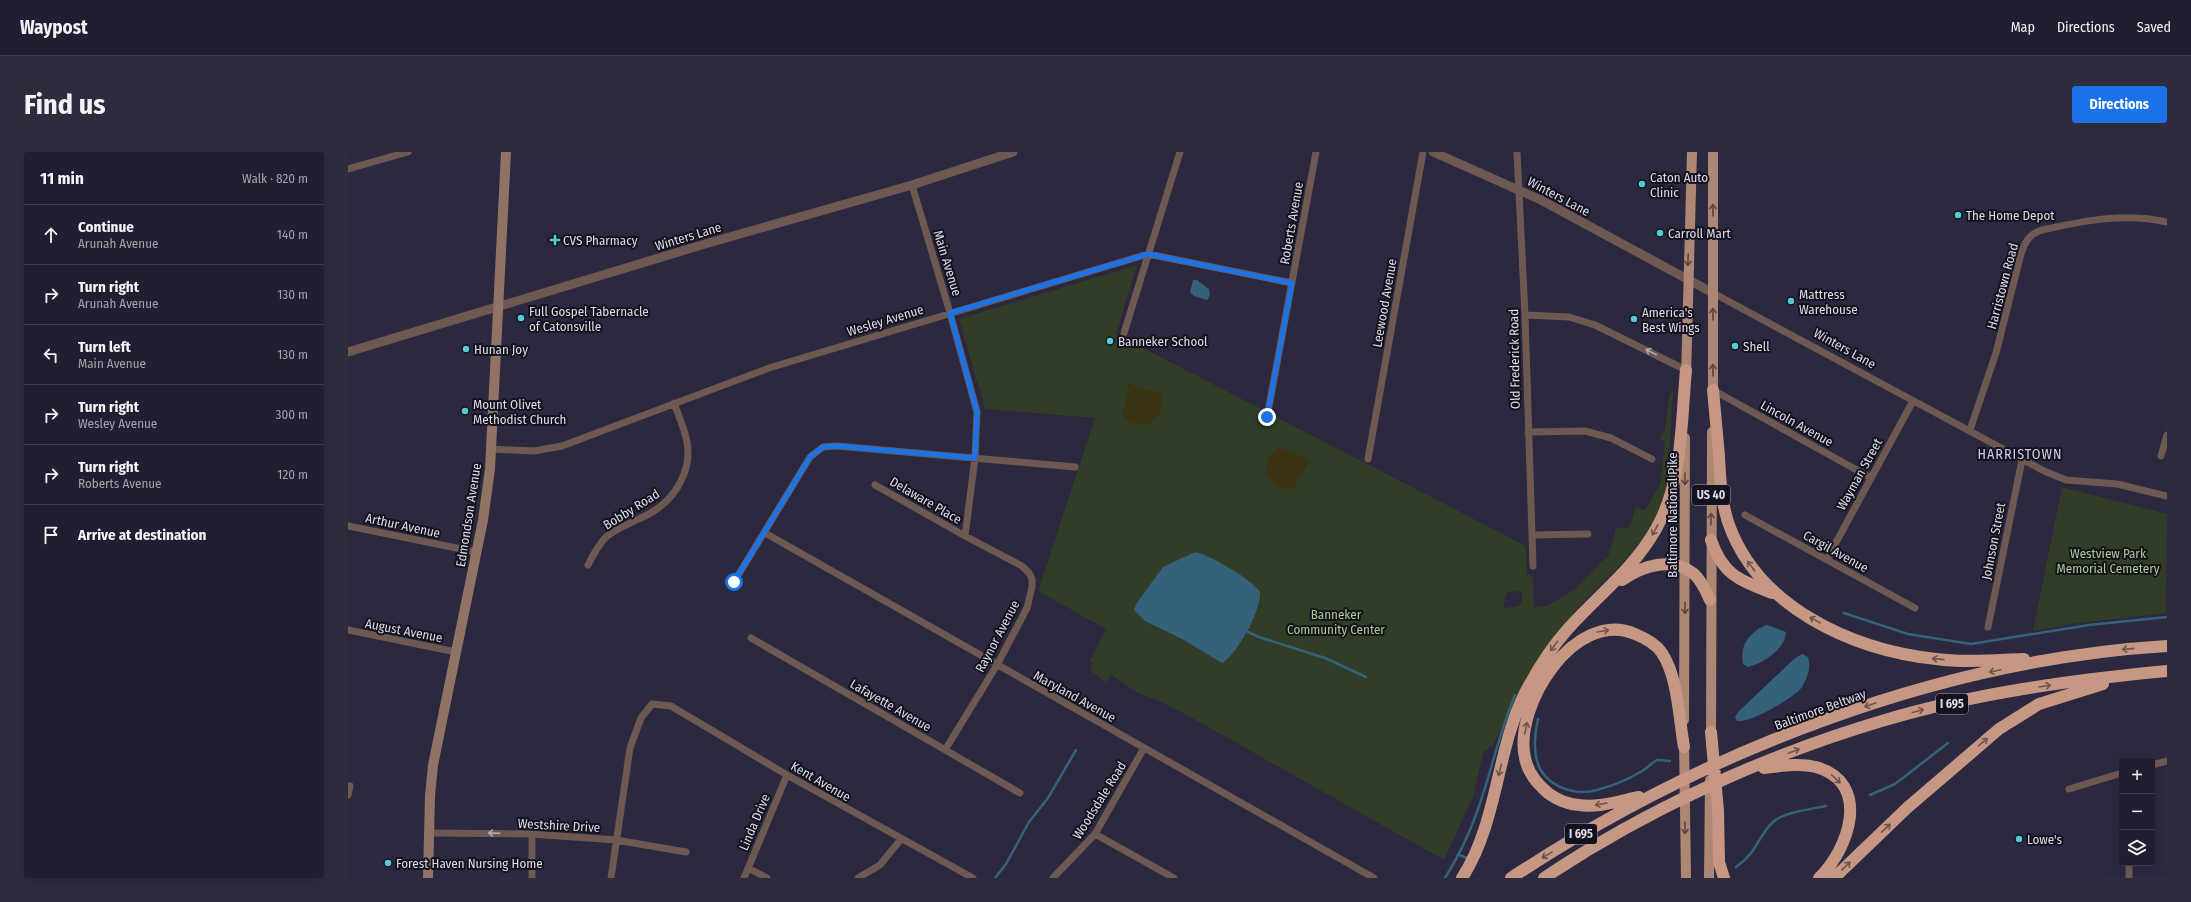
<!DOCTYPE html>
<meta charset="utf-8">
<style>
body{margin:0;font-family:"Fira Sans Condensed",sans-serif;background:#2d2b3c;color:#f1f3f6}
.controls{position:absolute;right:12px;bottom:12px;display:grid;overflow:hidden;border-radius:4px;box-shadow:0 4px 16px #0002}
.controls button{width:36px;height:36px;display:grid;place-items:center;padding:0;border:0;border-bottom:1px solid #3d3c4c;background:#201e30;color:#f1f3f6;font:20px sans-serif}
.stop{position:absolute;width:12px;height:12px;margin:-9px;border:3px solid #1a73e8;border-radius:50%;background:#fff}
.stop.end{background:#1a73e8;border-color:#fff;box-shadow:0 1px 4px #0008}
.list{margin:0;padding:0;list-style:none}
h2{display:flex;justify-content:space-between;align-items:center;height:52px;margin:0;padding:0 16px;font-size:17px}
h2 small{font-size:13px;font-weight:400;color:#a2a2ab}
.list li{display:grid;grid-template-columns:26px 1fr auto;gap:12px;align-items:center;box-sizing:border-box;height:60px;padding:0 16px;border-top:1px solid #3d3c4c}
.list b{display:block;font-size:15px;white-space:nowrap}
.list p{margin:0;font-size:13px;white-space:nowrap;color:#a2a2ab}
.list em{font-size:13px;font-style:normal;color:#a2a2ab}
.icon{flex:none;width:22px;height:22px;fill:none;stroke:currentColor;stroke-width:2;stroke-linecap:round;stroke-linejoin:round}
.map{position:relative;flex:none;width:1819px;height:726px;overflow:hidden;border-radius:4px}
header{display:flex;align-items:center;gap:24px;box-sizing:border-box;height:56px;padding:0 20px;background:#201e30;border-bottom:1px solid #3d3c4c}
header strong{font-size:19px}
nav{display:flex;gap:22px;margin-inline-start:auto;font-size:14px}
.intro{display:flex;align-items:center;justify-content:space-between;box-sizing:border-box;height:96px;padding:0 24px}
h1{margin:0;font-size:28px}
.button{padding:10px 18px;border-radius:4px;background:#1a73e8;color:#fff;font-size:14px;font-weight:700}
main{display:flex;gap:24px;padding:0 24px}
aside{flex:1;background:#201e30;border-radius:4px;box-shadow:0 4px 16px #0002}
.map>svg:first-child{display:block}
</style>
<header>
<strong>Waypost</strong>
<nav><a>Map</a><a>Directions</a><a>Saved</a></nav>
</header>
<div class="intro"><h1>Find us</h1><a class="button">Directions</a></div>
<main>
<aside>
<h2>11 min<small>Walk · 820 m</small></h2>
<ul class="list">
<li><svg class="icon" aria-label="ahead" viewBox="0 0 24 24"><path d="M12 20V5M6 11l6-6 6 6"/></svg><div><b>Continue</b><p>Arunah Avenue</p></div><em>140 m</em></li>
<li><svg class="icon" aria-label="right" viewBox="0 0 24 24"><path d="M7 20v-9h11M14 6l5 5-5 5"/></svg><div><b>Turn right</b><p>Arunah Avenue</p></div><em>130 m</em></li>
<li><svg class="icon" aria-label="left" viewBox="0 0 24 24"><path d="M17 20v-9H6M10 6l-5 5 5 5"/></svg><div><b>Turn left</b><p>Main Avenue</p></div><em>130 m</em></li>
<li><svg class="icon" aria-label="right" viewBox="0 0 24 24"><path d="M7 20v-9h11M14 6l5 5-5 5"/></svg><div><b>Turn right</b><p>Wesley Avenue</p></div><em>300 m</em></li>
<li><svg class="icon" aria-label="right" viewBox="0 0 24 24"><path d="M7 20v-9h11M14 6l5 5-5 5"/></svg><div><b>Turn right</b><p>Roberts Avenue</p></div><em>120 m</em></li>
<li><svg class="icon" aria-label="arrive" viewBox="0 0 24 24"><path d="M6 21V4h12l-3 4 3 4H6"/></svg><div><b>Arrive at destination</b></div></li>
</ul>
</aside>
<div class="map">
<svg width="1819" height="726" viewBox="0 0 1819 726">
<rect width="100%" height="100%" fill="#2b2840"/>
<path fill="#313d27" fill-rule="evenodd" d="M789 113 768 182 1178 394 1179 424 1180 422 1185 425 1186 455 1199 454 1226 438 1253 410 1260 405C1262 395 1266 389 1267 378L1271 375 1279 377 1283 371 1288 355 1297 358 1312 333 1317 290 1311 287 1317 278 1321 246 1325 235 1320 327 1311 362 1283 402 1229 457 1198 495 1145 593 1135 601 1125 645 1096 708 844 566 812 549 788 540 764 523 757 530 742 518 745 512 742 509 758 477 690 439 747 266 637 257 611 167ZM1174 439V449L1170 454 1155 456 1159 440Z
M1714 335 1819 362 1818 461 1724 472 1685 479Z"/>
<path fill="#3b3312" d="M782 231 787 235 812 241C823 266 791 285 774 263L781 238 779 234Z
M931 295 962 308 945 337C931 338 924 333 918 321L921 305Z"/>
<path fill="#34627b" d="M845 128H849L861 137 862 143 859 148 846 144 842 140Z
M847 400C860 402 905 428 912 440 914 457 889 503 874 511L834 487 797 469 786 458 788 452 815 415Z
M1419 473 1438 480C1437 498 1415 511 1400 515L1395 512C1391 494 1402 479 1419 473Z
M1454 502 1460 505C1463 515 1460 525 1454 535 1447 545 1402 572 1389 569L1387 565 1390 560 1446 507Z"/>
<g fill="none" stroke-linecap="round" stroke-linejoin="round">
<path stroke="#34627b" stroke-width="2.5" d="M1496 461 1560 482 1623 492 1741 473 1819 465
M900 480 911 485 977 506 1018 525
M1190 567C1187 579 1186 592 1188 604 1192 632 1224 645 1249 638 1264 634 1281 627 1294 619 1300 616 1303 611 1309 608L1322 609
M1522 643 1547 632 1600 591
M1111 703 1119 706
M1388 715C1410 700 1409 685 1425 670 1435 660 1464 657 1478 654
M647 726 658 712 681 670 700 646 728 598
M1097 726C1110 705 1121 683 1129 660 1143 621 1151 581 1167 543"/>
<path stroke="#6d5951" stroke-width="7" d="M1169 0 1177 163 1185 414
M0 17 60 0
M564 33 602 161 629 260 627 306 617 384
M1365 141 1696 319 1718 328 1769 332 1819 344
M1177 163 1221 165 1247 173 1338 218
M776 181 832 0
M1365 238 1523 326
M919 265 968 0
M1622 278 1648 201 1673 102C1677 90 1681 82 1694 78 1735 69 1777 60 1819 70
M1180 280 1237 279 1263 286 1304 307
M143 297 186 299 214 294 421 216 800 102 944 131
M1813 304 1819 283
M1020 307 1075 0
M527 333 617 384 674 414 681 421 684 427V435L679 456 649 513 597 598
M1397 363 1567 456
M0 374 128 400
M417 381 1026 726
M1185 383 1240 382
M1479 407 1565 249
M240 413C245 403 250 393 258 385 271 375 287 369 301 362 328 347 346 317 338 285 335 274 330 262 326 251
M386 430 462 305 475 295 489 294 727 315
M1640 475 1674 308
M0 478 108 500
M403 486 672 641
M1804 613 1819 609
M1721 637 1774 621
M0 643 2 634
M81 681 184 682 268 688 338 700
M747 682 826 726
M400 716 419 726
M184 726V682
M263 726 282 596 293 566 304 552 323 554 439 623 625 726
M396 726 439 623
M510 726 532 713 553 687
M705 726 747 682 796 596
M1781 726V711"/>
<path stroke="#6d5951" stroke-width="9" d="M1085 0 1193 48 1365 141
M0 200 357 92 564 33 665 0"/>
<path stroke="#917365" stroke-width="10" d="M80 726 82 644 85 613 135 368 142 317 158 0"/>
<path stroke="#ad8674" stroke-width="10" d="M1338 226 1344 0
M1365 246V0
M1336 568 1337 286
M1336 588 1338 726
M1363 588 1364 280
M1361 726 1362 628"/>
<path stroke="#c69782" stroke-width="12" d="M1365 238C1367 260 1369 282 1371 304 1372 326 1373 348 1380 370 1409 455 1504 498 1588 507 1617 511 1647 508 1676 507
M1363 388C1375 423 1391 428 1424 441
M1274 428C1294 414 1324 404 1346 422 1353 428 1358 439 1362 448
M1363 580 1370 659 1371 710 1376 726
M1416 616C1433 614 1451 611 1468 615 1524 631 1501 697 1471 726
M1291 645C1271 649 1250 656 1231 653 1220 652 1209 648 1200 641 1189 632 1180 621 1177 606 1165 554 1227 456 1287 482 1297 486 1308 492 1314 501 1330 525 1331 567 1336 595
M1114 726C1150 670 1148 599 1177 541 1189 518 1202 497 1219 478 1250 443 1284 419 1308 377 1335 330 1333 270 1338 218
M1163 726C1354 600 1589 508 1819 494
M1196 726C1299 657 1418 603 1537 568 1628 541 1724 528 1819 519
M1486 726 1559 656 1651 577 1691 552 1755 532"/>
</g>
<defs><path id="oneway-shaft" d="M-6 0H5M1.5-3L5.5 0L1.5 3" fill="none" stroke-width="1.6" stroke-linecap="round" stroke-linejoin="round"/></defs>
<g stroke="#594644">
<use href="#oneway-shaft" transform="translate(1365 58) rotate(-90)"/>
<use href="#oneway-shaft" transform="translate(1340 108) rotate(92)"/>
<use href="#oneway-shaft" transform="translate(1365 162) rotate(-90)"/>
<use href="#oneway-shaft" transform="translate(1365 218) rotate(-90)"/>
<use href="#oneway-shaft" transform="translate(1337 327) rotate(90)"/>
<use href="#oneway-shaft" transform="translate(1363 367) rotate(-89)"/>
<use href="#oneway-shaft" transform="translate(1337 456) rotate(90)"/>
<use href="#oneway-shaft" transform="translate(1337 676) rotate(89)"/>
</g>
<g stroke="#b0a7ad">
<use href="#oneway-shaft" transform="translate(1303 200) rotate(-153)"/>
<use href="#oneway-shaft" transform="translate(146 681) rotate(-178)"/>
</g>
<g stroke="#6d5450">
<use href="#oneway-shaft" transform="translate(1307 378) rotate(119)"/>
<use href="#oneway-shaft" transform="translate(1403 414) rotate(-127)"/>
<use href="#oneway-shaft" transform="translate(1467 468) rotate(-151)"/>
<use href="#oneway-shaft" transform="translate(1255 479) rotate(-9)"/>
<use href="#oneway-shaft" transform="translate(1206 494) rotate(127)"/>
<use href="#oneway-shaft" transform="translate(1780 497) rotate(174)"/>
<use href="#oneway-shaft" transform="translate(1590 507) rotate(-174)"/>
<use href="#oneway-shaft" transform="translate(1647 519) rotate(168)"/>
<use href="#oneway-shaft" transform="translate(1697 534) rotate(-9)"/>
<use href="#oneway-shaft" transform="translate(1522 553) rotate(161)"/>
<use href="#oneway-shaft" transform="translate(1570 559) rotate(-15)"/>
<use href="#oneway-shaft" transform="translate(1178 576) rotate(-78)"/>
<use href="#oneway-shaft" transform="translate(1635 590) rotate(-40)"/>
<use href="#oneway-shaft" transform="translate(1446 599) rotate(-21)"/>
<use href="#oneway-shaft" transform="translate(1152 618) rotate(104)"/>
<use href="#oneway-shaft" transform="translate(1488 627) rotate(43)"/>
<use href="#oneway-shaft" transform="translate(1253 652) rotate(170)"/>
<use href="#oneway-shaft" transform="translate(1538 676) rotate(-43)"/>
<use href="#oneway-shaft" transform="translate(1199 703) rotate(148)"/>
<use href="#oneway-shaft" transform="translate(1498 714) rotate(-44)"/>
</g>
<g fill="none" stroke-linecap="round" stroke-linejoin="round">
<path stroke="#1a73e8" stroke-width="5" d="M386 430 462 305 475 295 489 294 627 306 629 260 602 161 800 102 944 131 919 265"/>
</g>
<g fill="#52cbd9" stroke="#14121d" stroke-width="1.5">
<circle cx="1294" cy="32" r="4"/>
<circle cx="1610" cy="63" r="4"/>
<circle cx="1312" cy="81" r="4"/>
<path d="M205 82h4v4h4v4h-4v4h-4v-4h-4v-4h4z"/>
<circle cx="1443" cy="149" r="4"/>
<circle cx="173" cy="166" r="4"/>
<circle cx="1286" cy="167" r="4"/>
<circle cx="762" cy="189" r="4"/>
<circle cx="1387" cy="194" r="4"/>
<circle cx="118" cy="197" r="4"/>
<circle cx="117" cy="259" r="4"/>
<circle cx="1671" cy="687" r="4"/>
<circle cx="40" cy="711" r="4"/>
</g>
<g text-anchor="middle" stroke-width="4" stroke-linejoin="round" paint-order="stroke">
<g fill="#14121d" stroke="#a09fad" stroke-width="1">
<rect x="1344" y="333" width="38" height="20" rx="3"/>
<rect x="1588" y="542" width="32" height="20" rx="3"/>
<rect x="1217" y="672" width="32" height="20" rx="3"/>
</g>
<g font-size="12" font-weight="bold" fill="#dcdbeb">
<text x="1363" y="347">US 40</text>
<text x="1604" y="556">I 695</text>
<text x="1233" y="686">I 695</text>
</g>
<g font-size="13" fill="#dcdbeb" stroke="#14121d" text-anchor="start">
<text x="1302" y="30">Caton Auto<tspan x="1302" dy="15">Clinic</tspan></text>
<text x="1618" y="68">The Home Depot</text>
<text x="1320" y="86">Carroll Mart</text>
<text x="215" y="93">CVS Pharmacy</text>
<text x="1451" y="147">Mattress<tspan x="1451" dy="15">Warehouse</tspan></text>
<text x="181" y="164">Full Gospel Tabernacle<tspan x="181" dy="15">of Catonsville</tspan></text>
<text x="1294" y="165">America's<tspan x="1294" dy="15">Best Wings</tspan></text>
<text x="770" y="194">Banneker School</text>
<text x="1395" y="199">Shell</text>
<text x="126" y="202">Hunan Joy</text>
<text x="125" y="257">Mount Olivet<tspan x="125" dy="15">Methodist Church</tspan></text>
<text x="1679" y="692">Lowe's</text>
<text x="48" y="716">Forest Haven Nursing Home</text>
</g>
<g font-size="13" fill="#dcdbeb" stroke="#14121d">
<text transform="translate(1211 44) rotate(28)" y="5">Winters Lane</text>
<text transform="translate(943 71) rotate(-80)" y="5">Roberts Avenue</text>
<text transform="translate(340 84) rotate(-17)" y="5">Winters Lane</text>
<text transform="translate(600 111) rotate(73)" y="5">Main Avenue</text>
<text transform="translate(1654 134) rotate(-75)" y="5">Harristown Road</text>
<text transform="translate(1036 151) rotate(-80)" y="5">Leewood Avenue</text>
<text transform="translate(537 168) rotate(-17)" y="5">Wesley Avenue</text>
<text transform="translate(1497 196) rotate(29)" y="5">Winters Lane</text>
<text transform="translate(1166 207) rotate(-91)" y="5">Old Frederick Road</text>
<text transform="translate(1449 271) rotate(29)" y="5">Lincoln Avenue</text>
<text transform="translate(1511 322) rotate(-61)" y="5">Wayman Street</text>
<text transform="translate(578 348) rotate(30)" y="5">Delaware Place</text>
<text transform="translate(283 357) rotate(-32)" y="5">Bobby Road</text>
<text transform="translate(120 363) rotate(-81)" y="5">Edmondson Avenue</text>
<text transform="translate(1324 363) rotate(-90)" y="5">Baltimore National Pike</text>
<text transform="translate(55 373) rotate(12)" y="5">Arthur Avenue</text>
<text transform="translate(1645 389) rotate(-79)" y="5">Johnson Street</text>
<text transform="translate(1488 399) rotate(29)" y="5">Cargil Avenue</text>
<text transform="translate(56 478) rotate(11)" y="5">August Avenue</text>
<text transform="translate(649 484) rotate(-62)" y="5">Raynor Avenue</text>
<text transform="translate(727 544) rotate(29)" y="5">Maryland Avenue</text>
<text transform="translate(543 553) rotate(30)" y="5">Lafayette Avenue</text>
<text transform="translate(1472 557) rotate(-20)" y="5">Baltimore Beltway</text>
<text transform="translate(473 629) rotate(30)" y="5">Kent Avenue</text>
<text transform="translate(751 648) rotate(-58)" y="5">Woodsdale Road</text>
<text transform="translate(406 670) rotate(-67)" y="5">Linda Drive</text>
<text transform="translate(211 673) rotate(3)" y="5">Westshire Drive</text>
</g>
<g font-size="13" fill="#a8cb8b" stroke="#14121d">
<text x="1760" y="406">Westview Park<tspan x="1760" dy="15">Memorial Cemetery</tspan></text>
<text x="988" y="467">Banneker<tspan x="988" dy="15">Community Center</tspan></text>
</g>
<g font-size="14" letter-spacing="1" fill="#cdcaea" stroke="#14121d">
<text x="1672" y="307">HARRISTOWN</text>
</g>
</g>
</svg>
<div class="controls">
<button>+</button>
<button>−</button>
<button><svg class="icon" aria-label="layers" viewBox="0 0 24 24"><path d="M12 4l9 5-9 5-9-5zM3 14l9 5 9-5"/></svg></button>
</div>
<div class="stop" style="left:386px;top:430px"></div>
<div class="stop end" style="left:919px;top:265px"></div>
</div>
</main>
